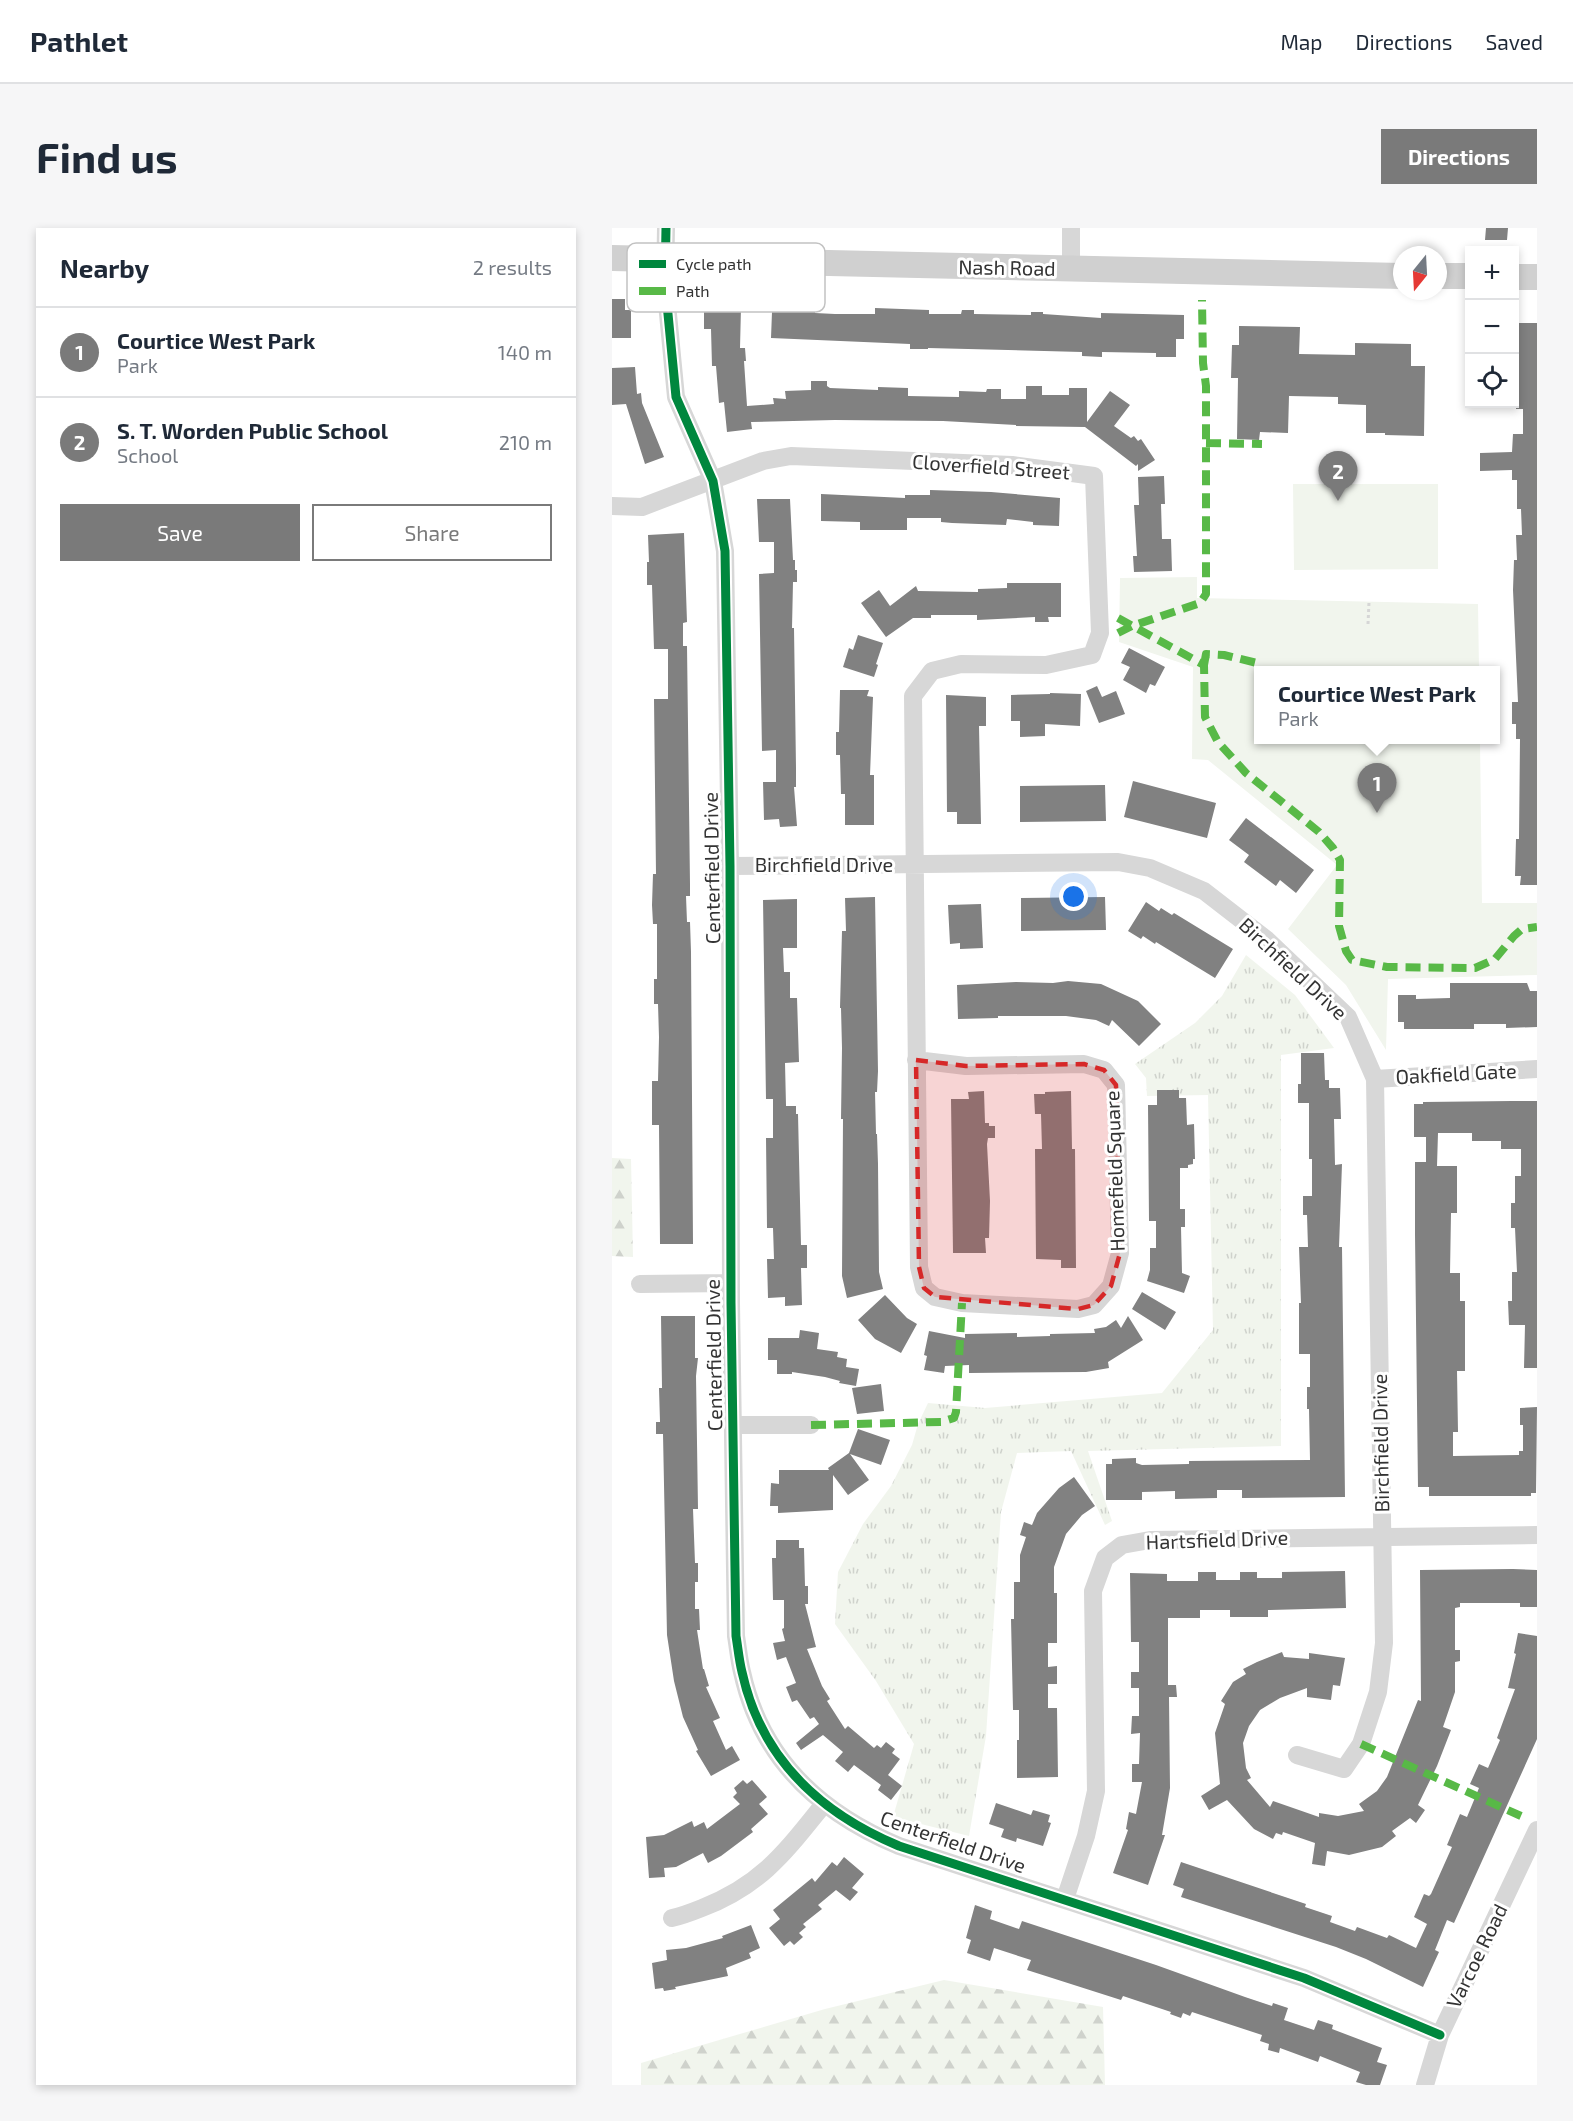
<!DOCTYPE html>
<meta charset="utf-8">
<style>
body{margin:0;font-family:"Exo 2",sans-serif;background:#f6f6f7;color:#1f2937}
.controls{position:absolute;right:18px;top:18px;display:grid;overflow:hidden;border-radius:0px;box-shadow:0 3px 9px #0003}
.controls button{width:54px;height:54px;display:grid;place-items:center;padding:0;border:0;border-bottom:2px solid #e0e1e3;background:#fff;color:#1f2937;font:30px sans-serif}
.compass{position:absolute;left:781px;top:18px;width:54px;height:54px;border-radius:50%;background:#fff;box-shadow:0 3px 9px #0003;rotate:198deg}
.you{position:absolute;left:462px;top:669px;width:21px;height:21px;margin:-15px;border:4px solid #fff;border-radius:50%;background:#1a73e8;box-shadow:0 0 0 9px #1a73e833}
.badge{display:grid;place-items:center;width:39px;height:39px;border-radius:50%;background:#7a7a7a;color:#fff;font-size:20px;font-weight:700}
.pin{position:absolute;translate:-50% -50px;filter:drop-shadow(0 2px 3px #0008)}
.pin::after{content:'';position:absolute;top:32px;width:21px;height:18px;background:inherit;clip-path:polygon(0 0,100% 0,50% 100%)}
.popup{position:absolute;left:642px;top:438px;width:246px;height:78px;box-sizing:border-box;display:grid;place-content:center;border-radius:0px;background:#fff;filter:drop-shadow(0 2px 4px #0005);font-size:20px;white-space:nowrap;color:#747a83}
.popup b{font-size:22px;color:#1f2937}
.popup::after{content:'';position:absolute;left:50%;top:100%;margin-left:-12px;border:12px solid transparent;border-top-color:#fff}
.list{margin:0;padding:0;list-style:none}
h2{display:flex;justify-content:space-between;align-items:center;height:78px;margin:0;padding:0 24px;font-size:26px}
h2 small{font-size:20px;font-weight:400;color:#747a83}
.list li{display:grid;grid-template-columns:39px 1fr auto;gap:18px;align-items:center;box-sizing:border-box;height:90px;padding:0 24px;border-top:2px solid #e0e1e3}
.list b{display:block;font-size:22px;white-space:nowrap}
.list p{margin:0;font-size:20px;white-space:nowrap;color:#747a83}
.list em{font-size:20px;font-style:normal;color:#747a83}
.actions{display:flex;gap:12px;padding:18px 24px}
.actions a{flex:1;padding:14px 0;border:2px solid #7a7a7a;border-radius:0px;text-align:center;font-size:21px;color:#7a7a7a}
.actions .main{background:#7a7a7a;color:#fff}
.icon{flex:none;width:33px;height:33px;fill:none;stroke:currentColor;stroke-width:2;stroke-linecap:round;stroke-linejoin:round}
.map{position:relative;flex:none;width:925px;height:1857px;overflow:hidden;border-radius:0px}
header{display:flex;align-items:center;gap:36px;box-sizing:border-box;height:84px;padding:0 30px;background:#fff;border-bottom:2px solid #e0e1e3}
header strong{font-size:28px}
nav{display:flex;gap:33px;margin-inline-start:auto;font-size:21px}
.intro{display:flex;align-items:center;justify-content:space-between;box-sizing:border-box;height:144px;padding:0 36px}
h1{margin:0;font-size:42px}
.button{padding:15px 27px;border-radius:0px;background:#7a7a7a;color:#fff;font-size:21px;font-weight:700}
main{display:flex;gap:36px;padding:0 36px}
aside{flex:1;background:#fff;border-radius:0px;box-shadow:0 3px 9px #0003}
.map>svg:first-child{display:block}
</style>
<header>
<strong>Pathlet</strong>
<nav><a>Map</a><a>Directions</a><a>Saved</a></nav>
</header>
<div class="intro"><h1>Find us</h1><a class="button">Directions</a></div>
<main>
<aside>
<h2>Nearby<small>2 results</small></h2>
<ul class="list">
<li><span class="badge">1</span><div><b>Courtice West Park</b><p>Park</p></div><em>140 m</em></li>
<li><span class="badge">2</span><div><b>S. T. Worden Public School</b><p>School</p></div><em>210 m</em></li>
</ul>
<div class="actions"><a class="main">Save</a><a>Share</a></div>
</aside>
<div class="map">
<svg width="925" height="1857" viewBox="0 0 925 1857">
<defs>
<pattern id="grass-tufts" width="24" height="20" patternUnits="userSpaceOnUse" patternTransform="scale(1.5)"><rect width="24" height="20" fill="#f1f5ed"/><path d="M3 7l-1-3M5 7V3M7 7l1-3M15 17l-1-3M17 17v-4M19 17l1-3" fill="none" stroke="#cfd2cc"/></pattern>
<pattern id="forest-firs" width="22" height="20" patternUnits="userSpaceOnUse" patternTransform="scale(1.5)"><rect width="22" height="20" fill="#f1f5ed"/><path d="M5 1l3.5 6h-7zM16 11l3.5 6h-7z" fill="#cfd2cc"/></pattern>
</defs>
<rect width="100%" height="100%" fill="#fff"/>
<path fill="url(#grass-tufts)" d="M634 727 683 767 722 820 669 827V1218L476 1223 500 1293 493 1297 459 1223 405 1225 389 1284 374 1508 357 1608 281 1589 302 1516 264 1453 223 1396 226 1344 251 1296 279 1258 300 1217 306 1196 316 1175 373 1180 550 1165 601 1102 596 867 535 868 534 850 523 836 583 795 610 768Z"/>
<path fill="url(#forest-firs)" d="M0 930 19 931 21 1029 0 1028Z
M332 1752 491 1779 493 1857H29V1835L213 1781Z"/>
<path fill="#f1f5ed" d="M681 256H826V341L682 342Z
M585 349V370L866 376 867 442H646V512H868L870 675H925V747L776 751 774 822 734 757 676 701 725 637 596 532 580 531 581 439 507 414 508 350Z"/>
<path fill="#818181" d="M874 0H896L895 12H873Z
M0 71H13V82H19V110H0Z
M92 78 129 79 128 120H133L134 133H132L135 178 162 176 161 170 174 171 173 163 199 162V153H215V158L218 160 266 162V159L296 160V168L347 169V163L374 164 375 161H389V171H414V158H430V167H457V160H475V194L498 163 518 177 502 198 519 210 522 208 526 213 529 211 543 232 526 243V236L524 238 473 199 404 198V197L331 193 223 192 139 194 140 201 115 204 112 174 107 175 104 138H100L99 101H92Z
M169 80H203V85L223 86H263V80L317 82V86H349L350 82H362V86L419 87V84H431V86L489 90V85L572 87V111H564V129H544V125L490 124V129L470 128V124L316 120V121H298V116L159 110 160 84H169Z
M903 95H925V657H908L909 648H903L904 611H907L908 511H904V496H900V474H906L901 362 902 332H905L904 307H910L909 281H905V252H900V242L868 243V225L900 224 901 206H911V181H904Z
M627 98 688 99 687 126 743 127V115L799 116V138H813L812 208 773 207V205H754V177L726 176V169L677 168 676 205 648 204 647 212 625 211 626 150H619L620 117H627Z
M23 139 25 166 29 165 30 175 52 229 33 236 14 176 0 177V140Z
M552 248 553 276H549L550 311H559L560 343 522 344 521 328H525L522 277H527L526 249Z
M318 262 379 264 448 270 447 298 421 297V294L395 291 394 297 340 295 329 294V290H295V302H248V294L209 293V266L293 270V267H318Z
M145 271H178L181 332H183V342H185V354H181L180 400H182L184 540V559H182L185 598 168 599 167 591 152 592 151 554H164V522L150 523 147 346 162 345V314H147Z
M72 305 75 394 71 395V418H75L78 656V668H74L75 694H78L79 724 81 1016H48L47 897H40V853H46L47 809 46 776H42V751H45V696H41L40 677 41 646H44L42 471H56V421H42L40 357H35V334H37L36 307Z
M395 355H449V389H436L437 394H423V389L365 392V387H319V390H301L274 409 249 375 267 362 278 378 304 358 306 363 366 364V361L395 360Z
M246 407 271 415 264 436 266 437 262 449 231 439 237 420 241 422Z
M517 420 553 439 543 458 538 456 534 465 511 452 518 439 509 435Z
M485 458 490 469 504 463 513 486 487 495 474 463Z
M228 462H257L255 468 261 469 258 547H262V597H233V566H229L228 527H224V504H227Z
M438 465 469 466 468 498 433 496V508L408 509V493H399V467L438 466Z
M334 467 374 469V498H367L369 596H345V584H335Z
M521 553 604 575 595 610 512 589Z
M493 557 494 593 408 594V558Z
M634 590 702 642 684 665 668 652 664 658 632 634 637 627 617 612Z
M263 669 266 843 265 864H263L264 906H265L266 936 267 1044 271 1061 235 1070 230 1048 231 891H229L230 820 229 780H228L230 703H234L233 670Z
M493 669 494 702 409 703V670Z
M185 671V720H171L172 744H178V770H185L187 834 173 835 174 878H184V886H186L189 1017H195V1040H189L190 1077 173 1078V1069L156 1070 155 1031H162L161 1000H155L154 910H161V871H154L151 672Z
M534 674 547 683 549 680 560 687 562 685 621 721 603 750 544 714 543 716 531 708 529 711 516 703Z
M369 676 371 720 348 721V715L338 716 336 677Z
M456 753 489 756 526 773 549 796 527 818 500 792 497 798 484 792 454 788H386V790L346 791 345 757 404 754 441 755Z
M838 755H915L918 763H925V799L894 800V796H862V801H792V794H786V767H804V771L838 770Z
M689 825H712L713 852H717V860H728L729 891H722L723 937 730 936 727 1019H730L733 1269 630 1270V1262H605V1270L563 1271V1263L530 1264V1272H494V1236H500V1231L524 1230V1235L530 1237 577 1236V1233L698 1232 697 1181H695V1159H698V1126H687V1075H689L687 1019H696L695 987H691V968H700V931H697V875H686V856H689Z
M545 862H567V870H574L575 897 582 896 583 931H581V936L576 937V940H568V981H573V999H569L570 1045 578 1048 572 1065 535 1053 538 1042V1020H544V993H537L536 877H545Z
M372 863 373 895H377V898H383V910H376L375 916 378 973 377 1010H373L374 1025H341L339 871H357L356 864Z
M459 863 460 921H463L464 1040H449V1032L424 1031 423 921H430L429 886H423L422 866H433V864Z
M900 873H925V1140H912L913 1097H897L896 1073H900V1044H905L903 1000H899V975H903V948H909V921H889V913H860V905H826L825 938H845V985H839L838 1045H848V1073H853V1143H845L846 1204H841V1228L907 1227V1223H911V1197H908V1180L925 1179 924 1265H919V1268H817V1259H806L803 1006V934H814V909H802V876H811V874Z
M530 1064 564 1084 553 1102 520 1081Z
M273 1067 295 1090 305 1096 289 1125 263 1111 246 1092Z
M49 1088H83V1130H86L84 1148 86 1281H81L83 1335H86V1354H83V1381H87L88 1402H85L91 1441H92L97 1458 94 1459 108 1490 101 1493 114 1522 120 1518 128 1532 99 1548 84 1523 86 1522 71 1489 62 1453 55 1407 51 1206H44V1194H48L47 1160H50Z
M516 1088 531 1112 496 1134 497 1140 474 1144 357 1145V1137L333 1138 332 1145 312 1142 315 1128 312 1127 317 1103 353 1110V1106L405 1105V1109L438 1108V1106L483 1105 482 1101 494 1099 504 1092 509 1100Z
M188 1102 207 1105 205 1121 226 1124 225 1129 235 1131 234 1139 247 1141 244 1158 227 1155 228 1153 213 1149 180 1144V1146H165V1132H156V1110H187Z
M269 1156 272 1183 245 1186 240 1160Z
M246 1201 278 1212 269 1237 238 1226 257 1252 236 1267 221 1247V1282L166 1285V1278H158L159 1255 167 1256V1242H217L216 1240 237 1225Z
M462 1249 483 1278 470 1287 454 1306 442 1339V1365H445V1415H436V1439L445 1438V1456H436V1480H445L446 1549 405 1550V1512H407V1482H401L399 1391H402V1354H408V1327L414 1309 408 1307 412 1294 420 1297 425 1285 447 1260Z
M164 1312H187V1320H192L193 1358H196V1376H193L204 1419 195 1421 210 1458 218 1471 215 1473 233 1501 236 1498 262 1520 265 1517 269 1520 274 1514 283 1521 280 1525 288 1531 276 1547 290 1558 279 1572 266 1562 269 1557 242 1537 236 1544 223 1533 231 1524 211 1507 189 1522 184 1515 207 1496 202 1489 198 1491 185 1472 180 1474 174 1459 184 1455 174 1429 165 1432 161 1415 173 1413 170 1401 172 1400V1372H161L160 1330H164Z
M901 1341 925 1342V1379H908V1375H848V1379L843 1380V1422H848V1433L843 1434V1464L831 1499 839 1502 825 1538 806 1577 813 1582 804 1595 798 1590 780 1603 784 1608 770 1619 737 1627 715 1623 713 1638 700 1636 703 1615 671 1604 670 1607 664 1605 661 1611 642 1601 615 1572 597 1582 589 1568 608 1556 603 1505 613 1476 609 1473 621 1454 634 1446 631 1441 645 1434 670 1424 672 1429 697 1431V1425L733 1430 728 1458 721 1457 719 1472 695 1469V1460L668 1470 648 1482 637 1498 631 1515 634 1540 639 1550 635 1552 658 1579 661 1573 707 1589V1585L726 1588 752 1583 747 1576 765 1563 775 1549 806 1472 809 1473 808 1342Z
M733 1343 734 1380 656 1382V1389H618V1382H588V1390H556V1457H564L565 1469H557L558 1560 550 1607H553L536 1657 501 1645 516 1602 514 1601 517 1584 524 1586 530 1554H520V1536H527L528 1505 519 1506 520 1488H527V1460H519V1444H527V1414H519L518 1345 555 1346V1353H586V1344H604V1352H628V1344H645V1350H670V1344Z
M906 1405 925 1408V1511L842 1695 835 1692 823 1722 827 1724 811 1759 754 1731 724 1719 569 1669 572 1661 561 1657 569 1634 694 1676 693 1679 720 1688 718 1694 743 1703 745 1699 775 1710 777 1707 804 1720 815 1696 802 1689 812 1666 817 1668 819 1666 840 1619 835 1617 848 1586 855 1589 867 1560 858 1556 867 1536 876 1540 888 1512 885 1510 903 1461 896 1460 904 1426 902 1425Z
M131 1552 135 1556 140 1552 155 1569 147 1576 156 1586 139 1601 141 1604 109 1628 96 1635 91 1625 64 1639 52 1640 53 1649 37 1650 34 1609 52 1607 80 1593 82 1599 92 1594 95 1601 128 1576 121 1569 125 1565 122 1560Z
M384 1575 419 1587 421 1582 438 1587 436 1594 439 1595 431 1618 405 1610 404 1614 389 1609 392 1601 377 1596Z
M232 1629 252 1646 240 1660 246 1664 238 1673 224 1662 206 1677 210 1681 191 1696 194 1699 187 1705 191 1709 182 1717 178 1713 172 1718 157 1700 168 1691 161 1682 200 1650 203 1654 220 1634 225 1638Z
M363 1677 380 1683 378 1691 407 1701 410 1693 544 1737 633 1769 660 1778 661 1775 676 1780 672 1792 702 1802 706 1792 721 1797 720 1801 770 1820 765 1834 775 1837 768 1857H754L744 1854 748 1844 708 1828 706 1834 668 1820 667 1825 656 1822 657 1816 648 1813 650 1807 580 1784 578 1788 571 1785 569 1790 558 1786 559 1784 511 1768 509 1772 415 1742 419 1732 382 1720 378 1733 355 1725 359 1712 354 1710Z
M139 1697 148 1720 137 1725 139 1730 114 1740 116 1748 63 1759 64 1761 52 1763 51 1760 43 1761 40 1735 55 1732 54 1722 74 1720 111 1710 110 1708Z"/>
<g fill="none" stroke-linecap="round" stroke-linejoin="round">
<path stroke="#d6d6d6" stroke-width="3" stroke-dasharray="3 3" stroke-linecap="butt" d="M756 396 757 374"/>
<path stroke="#d7d7d7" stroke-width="18" d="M54 0 53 55 64 169 101 253 113 323 118 638 119 1075 124 1408C126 1420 127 1432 130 1444 149 1531 208 1585 287 1618L692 1750 828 1807
M459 41V0
M0 278 30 279 151 233 179 228 400 237 482 248 488 405 480 427 434 437 349 436 320 443 301 468 307 1039 312 1060 323 1069 350 1075 466 1081 482 1077 499 1058 508 1025 504 857 492 842 472 836 354 838 304 832
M118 638 506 634 538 640 592 663 654 711 736 789 763 851 772 1415 766 1464 749 1516 732 1541 685 1527
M763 851 925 841
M28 1056 119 1055
M121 1197H199
M453 1671 474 1608 484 1563 481 1363 493 1330 510 1317 538 1312 925 1307
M60 1690C70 1688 80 1684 90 1680 150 1657 174 1623 212 1576
M813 1857 828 1807 925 1602"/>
<path stroke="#d0d0d0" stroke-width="26" d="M0 30 790 48
M826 48H858
M903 49H925"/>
<path stroke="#58b947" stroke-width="8" stroke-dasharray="15 8" stroke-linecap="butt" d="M594 215 650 216
M506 390 592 437 593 489 606 514 634 545 707 604 721 620 728 632 727 698 734 723 740 732 775 739 863 740 883 731 902 708 910 701 925 699
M506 405 520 398 588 375 594 366V158L591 135 590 72
M592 437 594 426 612 427 645 435
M199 1197 329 1194 342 1190 344 1184 350 1075
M749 1516 909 1588"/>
<g stroke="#fff" stroke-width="13">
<path id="cycleway" d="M54 0 53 55 64 169 101 253 113 323 118 638 119 1075 124 1408C126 1420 127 1432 130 1444 149 1531 208 1585 287 1618L692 1750 828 1807"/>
</g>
<use href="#cycleway" stroke="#00873e" stroke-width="9"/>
</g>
<path fill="#d62828" fill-opacity="0.2" stroke="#d62828" stroke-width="4.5" stroke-dasharray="12 8" stroke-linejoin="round" d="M304 832 354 838 472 836 492 842 504 857 508 1025 499 1058 482 1077 466 1081 323 1069 312 1060 307 1039Z"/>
<g text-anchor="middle" stroke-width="6" stroke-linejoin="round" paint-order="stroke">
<g font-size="20" fill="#333" stroke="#fff">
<text transform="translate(395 40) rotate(1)" y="7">Nash Road</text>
<text transform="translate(379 239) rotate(4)" y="7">Cloverfield Street</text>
<text x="212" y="644">Birchfield Drive</text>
<text transform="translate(100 640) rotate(-91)" y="7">Centerfield Drive</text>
<text transform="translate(681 741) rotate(43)" y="7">Birchfield Drive</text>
<text transform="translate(844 846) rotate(-3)" y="7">Oakfield Gate</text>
<text transform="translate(503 943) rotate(-92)" y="7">Homefield Square</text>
<text transform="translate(102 1127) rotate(-91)" y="7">Centerfield Drive</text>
<text transform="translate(769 1215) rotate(-91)" y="7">Birchfield Drive</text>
<text transform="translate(605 1312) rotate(-2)" y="7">Hartsfield Drive</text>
<text transform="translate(341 1614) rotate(19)" y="7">Centerfield Drive</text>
<text transform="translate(865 1728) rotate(-64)" y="7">Varcoe Road</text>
</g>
</g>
<rect x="15" y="15" width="198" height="69" rx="9" fill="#fff" stroke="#c2c2c2" stroke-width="1.5"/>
<rect x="27" y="32" width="27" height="8" fill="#00873e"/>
<rect x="27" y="59" width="27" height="8" fill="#58b947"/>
<g font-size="16" fill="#333">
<text x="64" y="42">Cycle path</text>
<text x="64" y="69">Path</text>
</g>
</svg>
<div class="controls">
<button>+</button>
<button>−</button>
<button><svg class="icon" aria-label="locate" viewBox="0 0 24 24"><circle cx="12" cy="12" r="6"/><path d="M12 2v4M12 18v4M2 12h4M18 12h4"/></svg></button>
</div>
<svg class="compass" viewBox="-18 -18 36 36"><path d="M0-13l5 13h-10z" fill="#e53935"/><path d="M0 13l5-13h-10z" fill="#747a83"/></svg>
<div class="you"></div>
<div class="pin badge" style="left:765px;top:585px">1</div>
<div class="popup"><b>Courtice West Park</b>Park</div>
<div class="pin badge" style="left:726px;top:273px">2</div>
</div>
</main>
